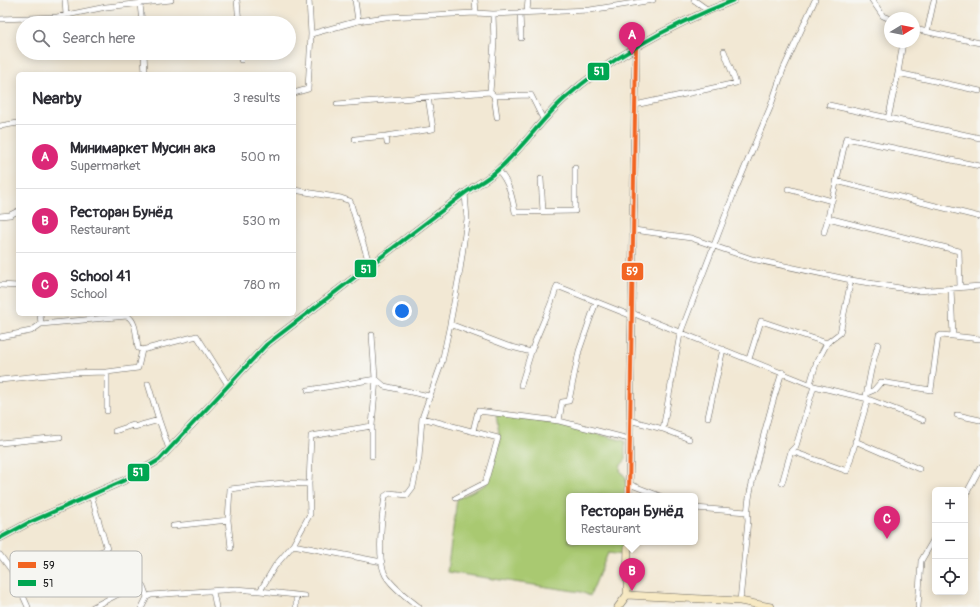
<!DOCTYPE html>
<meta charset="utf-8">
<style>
body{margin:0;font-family:Pangolin,sans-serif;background:#f7f7f7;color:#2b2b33}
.controls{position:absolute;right:12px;bottom:12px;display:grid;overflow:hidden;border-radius:6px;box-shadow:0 2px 10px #0003}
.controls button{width:36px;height:36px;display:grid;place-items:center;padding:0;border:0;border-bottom:1px solid #e1e1e2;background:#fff;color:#2b2b33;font:20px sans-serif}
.compass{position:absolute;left:884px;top:12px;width:36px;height:36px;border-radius:50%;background:#fff;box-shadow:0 2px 10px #0003;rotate:80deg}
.you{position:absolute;left:402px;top:311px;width:14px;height:14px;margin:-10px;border:3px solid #fff;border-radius:50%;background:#1a73e8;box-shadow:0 0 0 6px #1a73e833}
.badge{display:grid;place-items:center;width:26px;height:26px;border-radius:50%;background:#db2777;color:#fff;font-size:13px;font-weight:700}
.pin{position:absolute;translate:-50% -33px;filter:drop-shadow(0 1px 2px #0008)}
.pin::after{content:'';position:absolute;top:21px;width:14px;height:12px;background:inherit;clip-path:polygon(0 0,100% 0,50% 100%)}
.popup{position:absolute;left:566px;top:493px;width:132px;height:52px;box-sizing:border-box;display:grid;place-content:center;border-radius:6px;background:#fff;filter:drop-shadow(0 1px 3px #0005);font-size:13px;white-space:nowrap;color:#7c7c81}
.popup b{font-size:15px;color:#2b2b33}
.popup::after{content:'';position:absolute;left:50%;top:100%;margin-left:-8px;border:8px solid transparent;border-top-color:#fff}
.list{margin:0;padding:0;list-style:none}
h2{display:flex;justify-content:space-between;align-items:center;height:52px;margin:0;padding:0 16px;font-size:17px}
h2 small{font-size:13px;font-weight:400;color:#7c7c81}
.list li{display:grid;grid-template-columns:26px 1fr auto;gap:12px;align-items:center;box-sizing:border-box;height:64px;padding:0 16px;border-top:1px solid #e1e1e2}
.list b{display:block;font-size:15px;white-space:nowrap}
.list p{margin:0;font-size:13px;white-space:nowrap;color:#7c7c81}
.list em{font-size:13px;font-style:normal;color:#7c7c81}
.icon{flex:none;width:22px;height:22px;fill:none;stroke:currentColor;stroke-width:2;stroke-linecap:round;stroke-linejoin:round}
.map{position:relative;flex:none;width:980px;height:607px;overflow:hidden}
.search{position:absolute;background:#fff;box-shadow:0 2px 10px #0003;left:16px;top:16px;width:280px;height:44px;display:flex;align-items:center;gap:10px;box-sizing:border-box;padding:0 14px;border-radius:22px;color:#7c7c81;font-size:15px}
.panel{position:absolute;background:#fff;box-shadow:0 2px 10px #0003;left:16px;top:72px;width:280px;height:244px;border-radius:6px}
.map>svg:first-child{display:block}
</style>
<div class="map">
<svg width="980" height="607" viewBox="0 0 980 607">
<rect width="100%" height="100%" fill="#f6f6f2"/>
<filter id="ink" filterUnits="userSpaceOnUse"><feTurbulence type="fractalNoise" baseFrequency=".025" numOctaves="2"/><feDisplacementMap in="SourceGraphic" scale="8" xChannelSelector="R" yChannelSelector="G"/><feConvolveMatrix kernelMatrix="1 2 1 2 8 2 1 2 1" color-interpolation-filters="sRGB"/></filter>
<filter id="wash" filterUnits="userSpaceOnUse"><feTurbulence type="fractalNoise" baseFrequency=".012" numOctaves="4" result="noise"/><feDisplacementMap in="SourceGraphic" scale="16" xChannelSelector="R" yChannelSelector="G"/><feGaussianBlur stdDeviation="0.9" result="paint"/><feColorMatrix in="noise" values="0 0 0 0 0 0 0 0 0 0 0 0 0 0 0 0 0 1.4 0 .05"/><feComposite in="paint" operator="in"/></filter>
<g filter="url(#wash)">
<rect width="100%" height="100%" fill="#f2e8d4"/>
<path fill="#a9c971" stroke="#627246" d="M496 414 563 425 625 441V461L621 465 620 470 626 478V496H569V542H625L624 555 608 553 590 596 581 592 447 572 457 499 487 484 500 441Z"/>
</g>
<g filter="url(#ink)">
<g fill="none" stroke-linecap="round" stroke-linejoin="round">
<g stroke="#67635c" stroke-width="6">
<path id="street" d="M65 0 66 15
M237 0 239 23
M309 0 311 34
M355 0 358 21
M475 0 476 13
M694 0 708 10
M872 0 883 16 890 19
M140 4 142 23
M520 12 521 38
M527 12 528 0
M0 19 57 17 106 7 171 0
M914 29 980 43
M927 32 934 0
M903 42 898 73 980 91
M144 53 145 74
M241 53V60
M490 92 494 42 493 14
M294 93 308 89 311 34 358 21 386 17 476 13 493 14 590 10 653 0
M494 96 497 117
M337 104 490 92 494 96 531 95 544 121
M635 105 736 83 724 51
M829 105 980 138
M888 119 898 73
M0 126 18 123
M355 139 386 136
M387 143 386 136 433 129 428 97
M498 170C509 182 512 196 515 212L575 211V168
M541 179 543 211
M836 181 980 217
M788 189 832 201 846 138 980 166
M294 190 341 198 350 201 370 266
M831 203 828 218 959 251 960 287
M0 216 10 215 18 211
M634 230 691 238 752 259 851 280 918 291 980 286
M824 232 828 218
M0 285 18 286
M951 288 953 336 980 339
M632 313 814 386 868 399 923 420
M40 314 41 324 127 316C137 321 136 338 138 348L142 350 197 336 228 385
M450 324 508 346 531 352 521 385
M372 335 375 378
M0 337 31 331 41 324
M531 352C539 330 550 309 557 286L632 316
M749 359 761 321 827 343 840 333 851 280
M107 372 138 368 142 350
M376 379 384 386 429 396
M0 380 67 373 107 372V411
M148 384 159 420
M810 384 816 364 827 343
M308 390 376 379 372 426 311 436 309 484
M867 393 874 390 881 382 931 390 938 337 941 335 953 336
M866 396 871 370 878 344
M957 415 980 420
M708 417 723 349
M422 418 498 438 485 483 456 498
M629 420 663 429 680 334 734 193 770 108 783 70 815 0
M559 421 629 439
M372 426V456
M663 429 689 439
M115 431 133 425 134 427 159 420 169 449
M473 431 478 411 559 421 562 402 569 401 579 351 596 302
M855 441 919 469
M0 443 60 437
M791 451 847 471 868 399
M782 483 791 451 796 446 814 386
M629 484 660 496
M91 495 107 549 94 555
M965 496 980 468
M695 508 747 512
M228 520 231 548
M293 545 382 562
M0 555 12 571 28 607
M260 591 305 596
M213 592 216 607
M740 601 748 520C746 505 751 489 754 474 762 440 771 406 782 372
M93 607 138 584 143 586 147 597
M142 607 147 597 151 595 236 589 260 591 275 566 293 545 310 514 309 484 283 483 230 489 228 520 173 526
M296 607V595
M419 607C409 599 388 584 384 572 377 554 382 516 385 496L390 493 407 495 413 487 419 458 422 418 442 362 450 324 460 270 467 219 465 193
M918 607 921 561 935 537"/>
</g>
<g stroke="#67635c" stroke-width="8">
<path id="secondary" d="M629 496 636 47
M0 538 28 523 125 480 159 460 266 345 465 193C476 185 490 178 500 168 523 147 541 120 564 99 612 56 673 24 734 0
M627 595 740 601 771 607
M618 607 627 595 628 542"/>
</g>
<use href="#street" stroke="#fff" stroke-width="5"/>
<use href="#secondary" stroke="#f7e9c3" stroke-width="7"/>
<g stroke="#f6f6f2" stroke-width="7">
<path id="bus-1" d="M629 496 636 47"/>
</g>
<g stroke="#f6f6f2" stroke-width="7">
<path id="bus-2" d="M0 538 28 523 125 480 159 460 266 345 465 193C476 185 490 178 500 168 523 147 541 120 564 99 612 56 673 24 734 0"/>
</g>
<use href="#bus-1" stroke="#f26522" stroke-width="4"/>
<use href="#bus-2" stroke="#00a651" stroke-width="4"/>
</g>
</g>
<rect x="10" y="551" width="132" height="46" rx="6" fill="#f6f6f2" stroke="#b5b5b2" stroke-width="1"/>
<rect x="18" y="562" width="18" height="6" fill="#f26522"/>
<rect x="18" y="580" width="18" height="6" fill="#00a651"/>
<g font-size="11" fill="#1c1c1c">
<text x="43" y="569">59</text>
<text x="43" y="587">51</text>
</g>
<g stroke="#f6f6f2" stroke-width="1.5">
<rect x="587" y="62" width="23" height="19" rx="4" fill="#00a651"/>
<rect x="354" y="259" width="23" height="19" rx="4" fill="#00a651"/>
<rect x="621" y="262" width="23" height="19" rx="4" fill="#f26522"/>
<rect x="127" y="463" width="23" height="19" rx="4" fill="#00a651"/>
</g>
<g font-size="11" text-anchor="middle" font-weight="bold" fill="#fff">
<text x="599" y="75">51</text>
<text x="366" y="273">51</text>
<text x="632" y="275">59</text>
<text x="138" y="476">51</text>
</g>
</svg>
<div class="controls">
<button>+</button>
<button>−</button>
<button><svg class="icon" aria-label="locate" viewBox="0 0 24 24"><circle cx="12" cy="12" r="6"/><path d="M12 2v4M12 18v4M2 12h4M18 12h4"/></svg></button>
</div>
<svg class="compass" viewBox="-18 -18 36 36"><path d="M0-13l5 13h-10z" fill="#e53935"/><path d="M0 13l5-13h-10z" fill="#7c7c81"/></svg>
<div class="you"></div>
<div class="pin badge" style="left:632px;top:55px">A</div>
<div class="pin badge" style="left:632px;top:591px">B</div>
<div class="popup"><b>Ресторан Бунёд</b>Restaurant</div>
<div class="pin badge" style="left:887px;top:539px">C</div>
<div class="search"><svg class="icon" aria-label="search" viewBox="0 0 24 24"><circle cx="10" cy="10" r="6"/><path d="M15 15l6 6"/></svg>Search here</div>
<section class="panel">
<h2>Nearby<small>3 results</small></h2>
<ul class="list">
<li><span class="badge">A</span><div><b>Минимаркет Мусин ака</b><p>Supermarket</p></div><em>500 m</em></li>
<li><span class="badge">B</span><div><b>Ресторан Бунёд</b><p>Restaurant</p></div><em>530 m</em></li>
<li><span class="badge">C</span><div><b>School 41</b><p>School</p></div><em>780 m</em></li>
</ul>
</section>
</div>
